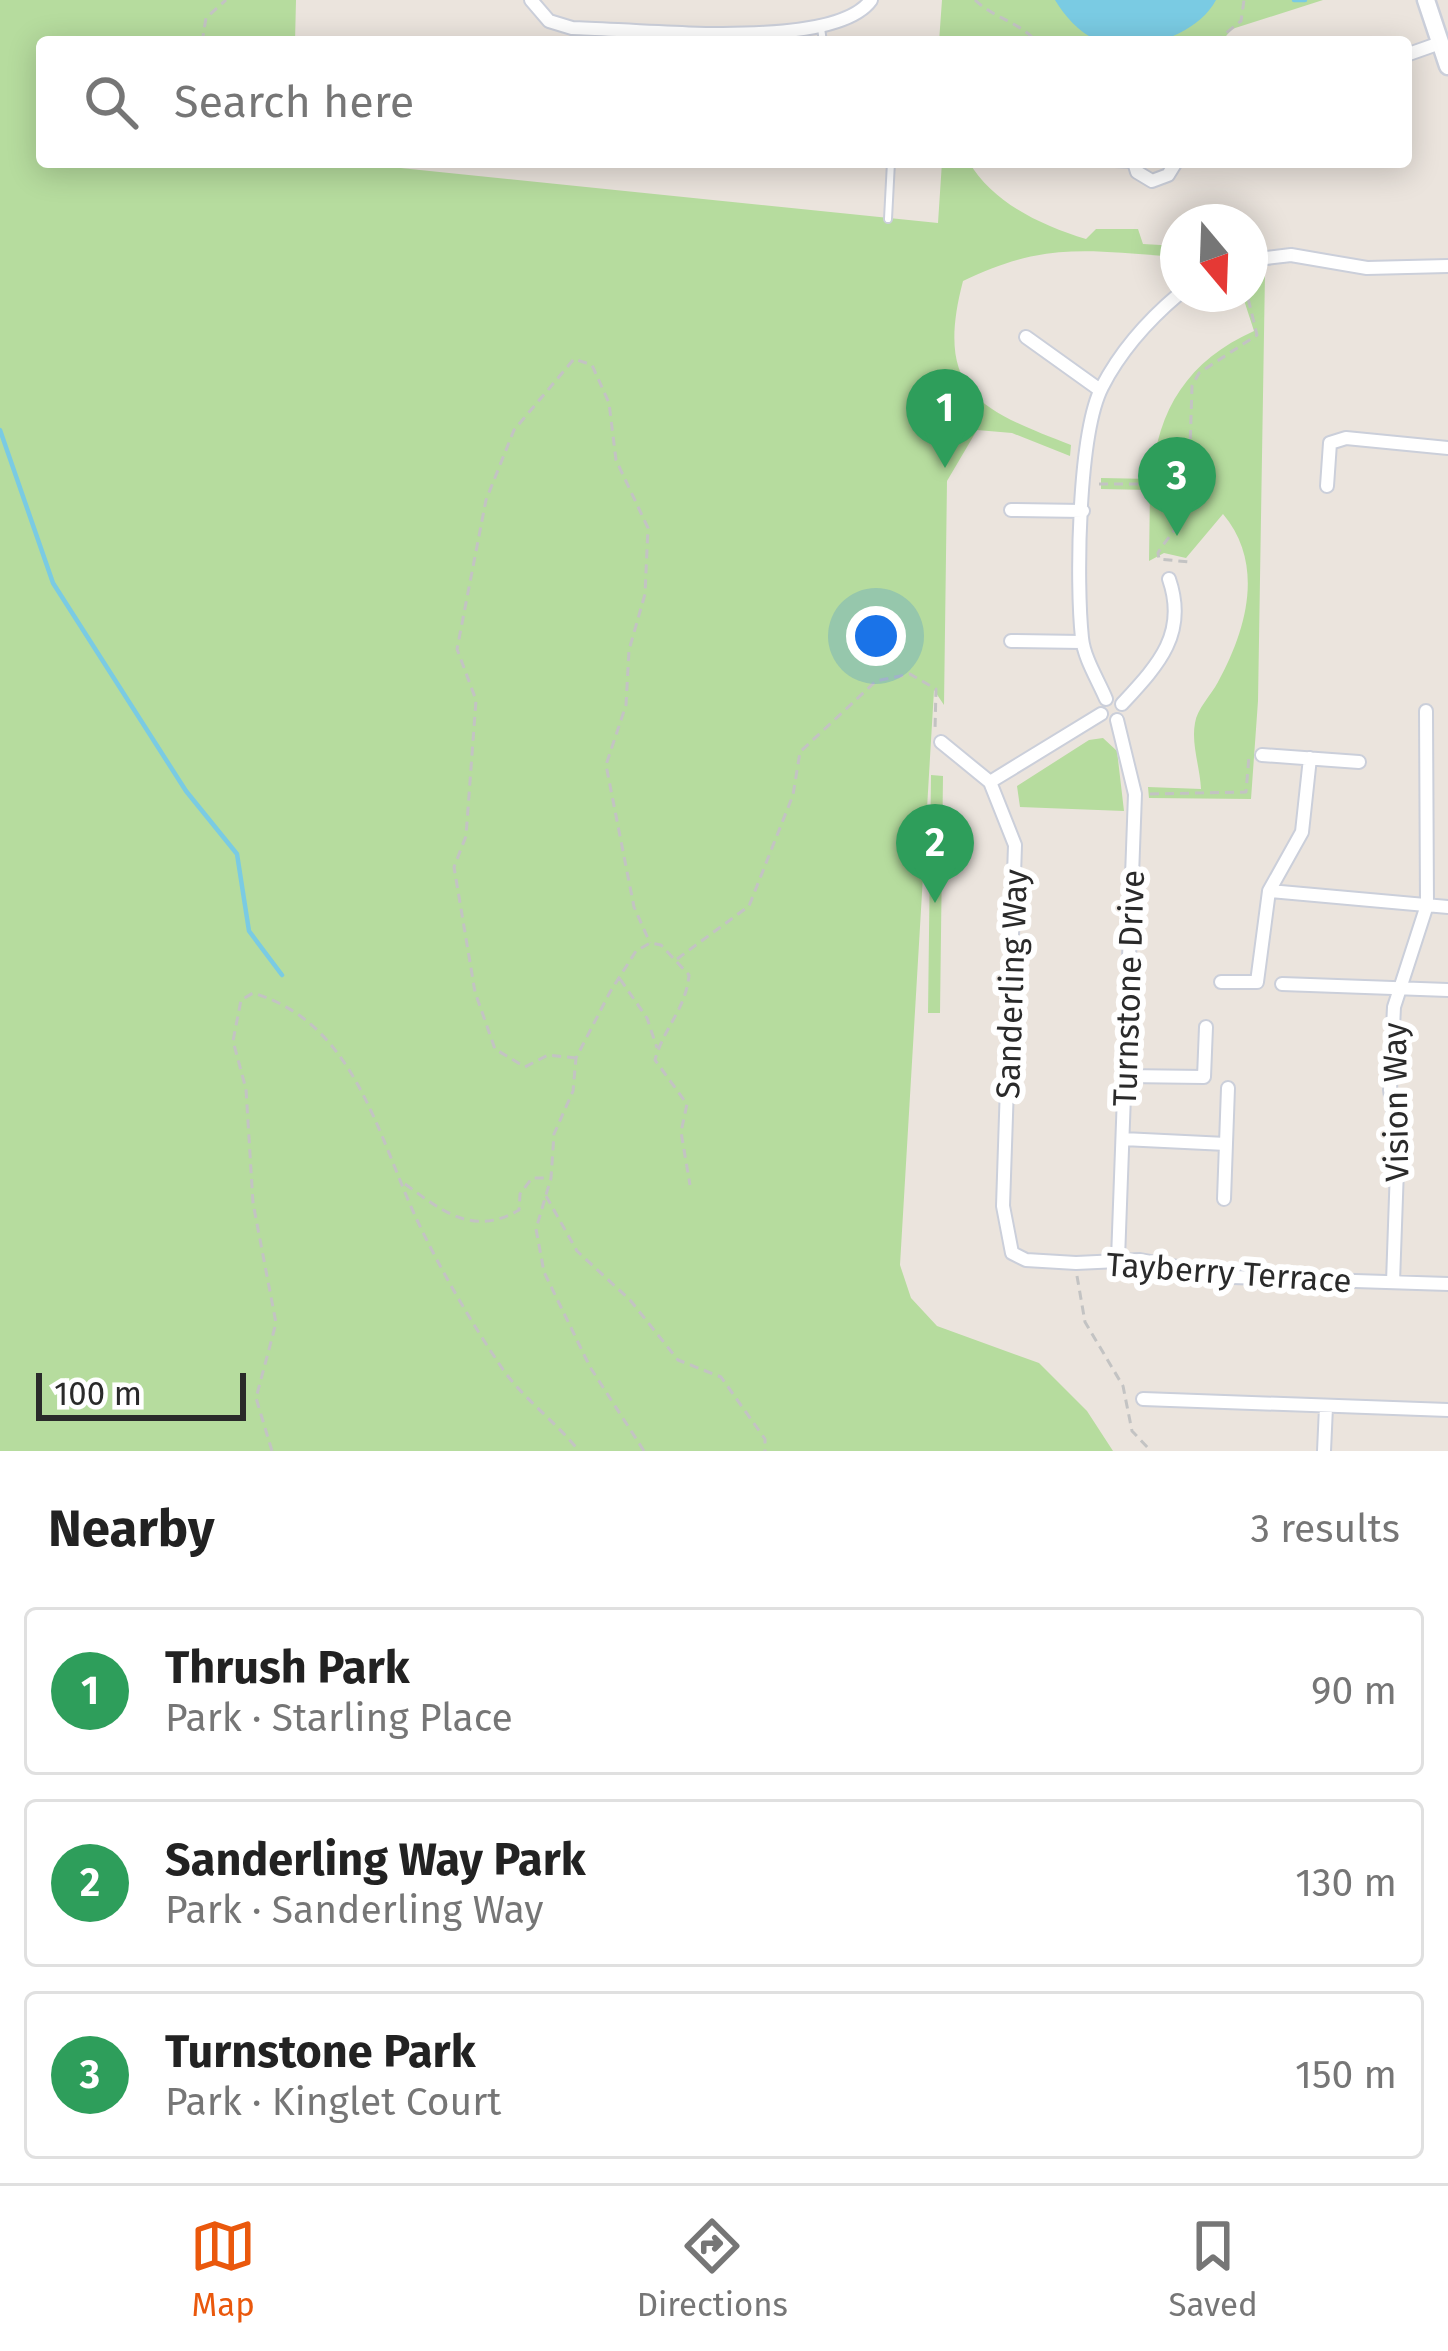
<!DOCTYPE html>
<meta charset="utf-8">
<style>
body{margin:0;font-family:"Fira Sans",sans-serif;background:#f2f2f2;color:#222}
.compass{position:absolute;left:1160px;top:204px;width:108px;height:108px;border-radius:50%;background:#fff;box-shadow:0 6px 30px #0003;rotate:161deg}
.scale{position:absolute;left:36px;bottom:30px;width:210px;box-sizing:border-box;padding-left:12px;border:6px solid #2a2a2a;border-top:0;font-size:33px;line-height:42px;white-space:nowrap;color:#2a2a2a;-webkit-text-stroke:9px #fff;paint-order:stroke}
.you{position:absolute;left:876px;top:636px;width:42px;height:42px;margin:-30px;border:9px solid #fff;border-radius:50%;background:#1a73e8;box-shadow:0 0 0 18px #1a73e833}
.badge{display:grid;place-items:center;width:78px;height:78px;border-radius:50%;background:#ea580c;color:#fff;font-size:39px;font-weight:700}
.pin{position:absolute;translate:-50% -99px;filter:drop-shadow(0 3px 6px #0008)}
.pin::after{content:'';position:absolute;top:63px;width:42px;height:36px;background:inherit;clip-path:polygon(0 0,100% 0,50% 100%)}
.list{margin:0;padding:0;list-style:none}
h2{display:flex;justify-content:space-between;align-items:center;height:156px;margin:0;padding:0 48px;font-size:51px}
h2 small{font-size:39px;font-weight:400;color:#767676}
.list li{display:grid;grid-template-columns:78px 1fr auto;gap:36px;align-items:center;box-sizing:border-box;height:168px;margin:0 24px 24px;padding:0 24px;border:3px solid #e0e0e0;border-radius:12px}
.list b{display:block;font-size:45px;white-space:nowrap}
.list p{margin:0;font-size:39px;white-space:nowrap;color:#767676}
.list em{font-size:39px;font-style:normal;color:#767676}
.icon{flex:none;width:66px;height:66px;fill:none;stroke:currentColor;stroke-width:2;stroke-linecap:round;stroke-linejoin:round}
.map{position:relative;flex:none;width:1448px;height:1451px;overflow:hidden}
.search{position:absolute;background:#fff;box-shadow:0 6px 30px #0003;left:36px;right:36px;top:36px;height:132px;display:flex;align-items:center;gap:30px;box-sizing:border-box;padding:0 42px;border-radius:12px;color:#767676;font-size:45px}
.sheet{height:732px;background:#fff}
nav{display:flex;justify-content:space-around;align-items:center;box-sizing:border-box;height:168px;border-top:3px solid #e0e0e0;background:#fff;font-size:33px;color:#767676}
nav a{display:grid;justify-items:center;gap:6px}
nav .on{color:#ea580c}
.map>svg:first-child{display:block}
</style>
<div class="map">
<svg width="1448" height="1451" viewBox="0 0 1448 1451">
<rect width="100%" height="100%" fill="#ebe4dd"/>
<path fill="#b6dc9e" d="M0 0H296L295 42H42V162H342L938 223 942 162H969C992 202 1040 225 1086 239L1096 229H1138L1143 244 1178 246V257C1090 251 1044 241 963 281 934 392 980 410 1071 445L1070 456 1012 433 977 430 947 481 944 705 934 690 900 1265 911 1298 937 1326 1039 1363 1087 1411 1113 1451H0Z
M942 0H1323L1232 29 1221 42H939Z
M1265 273 1258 701 1251 799 1149 798 1148 787 1201 789C1200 767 1191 744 1195 723 1197 709 1211 695 1218 682 1247 629 1265 564 1223 514L1186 558 1164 553 1149 561 1150 490 1101 489V478L1152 479C1157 409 1189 360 1254 331L1242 294H1250V278Z
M1103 738 1117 751 1124 811 1020 807 1017 786 1089 740Z
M931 775 943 776 940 1013H928Z"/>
<path fill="#7acbe3" d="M1055 0H1216C1197 36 1134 57 1097 40 1078 32 1065 16 1055 0Z"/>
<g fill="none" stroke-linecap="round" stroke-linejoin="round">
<path stroke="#7acbe3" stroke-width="4.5" d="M1294 0H1305
M0 430 53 583 186 791 237 854 249 931 282 975"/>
<g stroke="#cbcfda" stroke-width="10">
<path id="service" d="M821 28 823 42
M1097 162 1133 164
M888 219 891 162"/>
</g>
<g stroke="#cbcfda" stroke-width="16">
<path id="minor" d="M531 0 549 21 572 28C636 29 834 52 871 0
M1406 55 1440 43
M1134 162 1137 172 1152 181 1168 175 1176 162
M1250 260 1291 255 1367 268 1448 266
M1026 337 1100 390
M1327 486 1330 443 1346 438 1448 448
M1011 510 1083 511
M1011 641 1082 642
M1106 699C1098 680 1084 658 1082 638 1076 583 1078 434 1102 387 1121 350 1147 321 1179 294
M1122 704C1158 665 1188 634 1169 579
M1117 720 1135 794 1118 1259
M941 742 990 782 1015 845 1003 1206 1012 1253 1026 1260 1076 1263 1140 1260 1232 1277 1448 1284
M1262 755 1359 762
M990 782 1101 714
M1269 891 1448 907
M1221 982H1257L1269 891 1302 832 1310 758
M1282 984 1448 990
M1125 1076 1204 1077 1206 1027
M1123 1139 1226 1144
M1224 1199 1228 1088
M1393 1282 1398 1140 1390 1090 1394 1007 1427 905 1426 711
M1143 1399 1448 1410
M1324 1451 1326 1407"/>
</g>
<g stroke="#cbcfda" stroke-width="21">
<path id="secondary" d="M1426 0 1448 66"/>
</g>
<path stroke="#c3c3c3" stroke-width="3" stroke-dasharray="9 6" stroke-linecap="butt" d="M975 0C995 19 1018 21 1037 42
M202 42 206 18 226 0
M1215 42 1241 21 1244 0
M1170 476 1172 466 1190 449 1192 386 1199 373 1257 335 1247 294
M1099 484H1141L1173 475C1214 498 1168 533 1158 553L1159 559 1189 562
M1150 794 1246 792 1249 756
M677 959 749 906 793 795 800 752 876 681 910 674 936 689 935 730
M620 979 647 1018 657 1048
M576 1058 548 1055 525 1067 495 1049 475 992 454 867 466 836 476 700 457 649 486 500 514 430 574 359 592 365 609 403 616 460 648 528 645 594 629 650 626 705 606 765 634 907 650 943
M405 1184C442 1211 473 1237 519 1210L520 1194 532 1178H549
M546 1196 577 1251 630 1300 678 1360 721 1377 765 1439V1451
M1077 1276 1085 1322 1123 1386 1132 1431 1151 1451
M272 1451 256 1398 276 1323 253 1203 246 1089 233 1041 241 1000 253 993C355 1023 377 1134 417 1220 441 1271 472 1324 504 1371 526 1401 556 1422 579 1451
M644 1451 590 1367 544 1272 536 1229 551 1178 554 1134 573 1091 576 1058 610 992 636 951 650 943 661 945 689 975C686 1009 664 1027 655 1060L687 1104 681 1132 690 1185"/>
<use href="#service" stroke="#fff" stroke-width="6"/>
<use href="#minor" stroke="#fff" stroke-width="12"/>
<use href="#secondary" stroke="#fff" stroke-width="16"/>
</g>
<g text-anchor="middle" stroke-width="12" stroke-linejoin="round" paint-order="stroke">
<g font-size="33" fill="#2a2a2a" stroke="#fff">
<text transform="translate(1011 984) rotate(-88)" y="12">Sanderling Way</text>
<text transform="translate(1128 988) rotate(-88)" y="12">Turnstone Drive</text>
<text transform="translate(1395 1102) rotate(-91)" y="12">Vision Way</text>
<text transform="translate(1229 1272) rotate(4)" y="12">Tayberry Terrace</text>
</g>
</g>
</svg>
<svg class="compass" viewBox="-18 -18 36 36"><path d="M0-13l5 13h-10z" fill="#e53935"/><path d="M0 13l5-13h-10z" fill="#767676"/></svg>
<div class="scale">100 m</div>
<div class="you"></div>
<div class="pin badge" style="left:945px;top:468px;background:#2e9e5b">1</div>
<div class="pin badge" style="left:935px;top:903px;background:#2e9e5b">2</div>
<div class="pin badge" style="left:1177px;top:536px;background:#2e9e5b">3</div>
<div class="search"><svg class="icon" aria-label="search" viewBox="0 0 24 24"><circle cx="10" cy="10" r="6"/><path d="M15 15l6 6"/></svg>Search here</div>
</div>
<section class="sheet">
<h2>Nearby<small>3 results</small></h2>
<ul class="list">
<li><span class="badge" style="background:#2e9e5b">1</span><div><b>Thrush Park</b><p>Park · Starling Place</p></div><em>90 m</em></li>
<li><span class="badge" style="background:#2e9e5b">2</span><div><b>Sanderling Way Park</b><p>Park · Sanderling Way</p></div><em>130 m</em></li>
<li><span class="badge" style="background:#2e9e5b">3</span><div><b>Turnstone Park</b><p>Park · Kinglet Court</p></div><em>150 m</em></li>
</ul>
</section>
<nav>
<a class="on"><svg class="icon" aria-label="map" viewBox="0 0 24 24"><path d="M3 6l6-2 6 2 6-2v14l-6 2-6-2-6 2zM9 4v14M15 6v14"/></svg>Map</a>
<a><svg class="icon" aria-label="directions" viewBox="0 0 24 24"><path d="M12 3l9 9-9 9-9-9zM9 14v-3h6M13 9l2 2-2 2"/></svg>Directions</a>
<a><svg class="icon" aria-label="saved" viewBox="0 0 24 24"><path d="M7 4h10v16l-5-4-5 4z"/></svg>Saved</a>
</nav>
